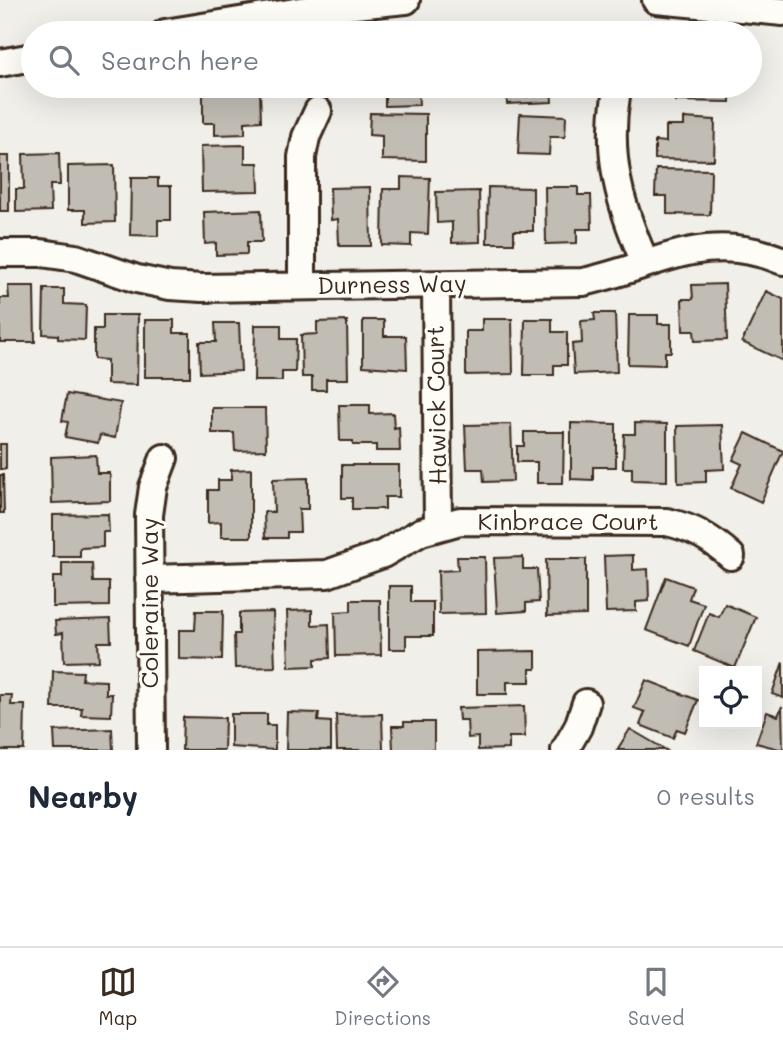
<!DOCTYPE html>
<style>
body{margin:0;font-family:Mali,sans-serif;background:#f2f2f3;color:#1f2937}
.controls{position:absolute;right:21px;bottom:21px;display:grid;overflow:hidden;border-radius:0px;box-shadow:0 7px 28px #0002}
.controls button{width:63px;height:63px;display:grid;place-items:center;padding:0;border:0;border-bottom:2px solid #e0e1e3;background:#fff;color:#1f2937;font:35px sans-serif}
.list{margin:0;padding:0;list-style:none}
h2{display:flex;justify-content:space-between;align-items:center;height:91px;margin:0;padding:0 28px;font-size:30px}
h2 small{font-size:23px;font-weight:400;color:#747a83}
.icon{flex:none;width:38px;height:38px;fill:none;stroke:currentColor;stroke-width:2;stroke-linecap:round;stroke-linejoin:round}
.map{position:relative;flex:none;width:783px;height:750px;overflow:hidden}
.search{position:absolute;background:#fff;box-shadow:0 7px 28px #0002;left:21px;right:21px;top:21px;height:77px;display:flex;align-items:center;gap:18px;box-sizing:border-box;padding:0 24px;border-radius:38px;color:#747a83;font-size:26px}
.sheet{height:196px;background:#fff}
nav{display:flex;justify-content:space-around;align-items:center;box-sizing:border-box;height:98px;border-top:2px solid #e0e1e3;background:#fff;font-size:19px;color:#747a83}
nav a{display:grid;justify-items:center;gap:4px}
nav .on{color:#3b2a1e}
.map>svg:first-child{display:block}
</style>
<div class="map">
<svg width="783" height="750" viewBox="0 0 783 750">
<rect width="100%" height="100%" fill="#f1efea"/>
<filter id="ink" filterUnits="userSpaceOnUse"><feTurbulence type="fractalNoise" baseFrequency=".0143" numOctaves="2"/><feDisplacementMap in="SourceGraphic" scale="14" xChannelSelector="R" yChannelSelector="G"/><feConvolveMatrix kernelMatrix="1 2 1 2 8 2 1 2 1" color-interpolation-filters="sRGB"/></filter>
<g filter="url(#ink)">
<path fill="#c1bcb4" stroke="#3b2a1e" stroke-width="2" d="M364 86H418L419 105 385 106V88L365 89Z
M493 86H551L552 102 507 104 506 88 494 89Z
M675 86H730V102L675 101Z
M260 90 261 121 245 122V134L215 135V123H203V91Z
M370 113 426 114V161L382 160V136L369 135Z
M520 114 566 116 565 137H550L549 155 518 154Z
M684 118 715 120 714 160 655 159V141L666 142V126H684Z
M245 145V163H258L259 191 202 192 201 146Z
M59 153 60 185H50L51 211 16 212V189H24L23 154Z
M0 156H9V211H0Z
M114 165 115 222 85 223V210H68V166Z
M656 169 711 170 710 215 667 214V196H655Z
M401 177 430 178 428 234 411 233V246L382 245 383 189H401Z
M131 178H158V186H171V220H158V236L130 235Z
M370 187 371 246H339L338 219 331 220 330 188Z
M488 187 533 188V231H514V243H487Z
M545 187H578V195H591L592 229H577V243L546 244Z
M479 191 480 242 452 243V222L437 223 436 192Z
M261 210 262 242H247V254L216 255V243L205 244 204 212Z
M725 284 727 340 695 341 694 331H683L682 299H693L692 285Z
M8 286H34L35 342H0V298H9Z
M44 289H64V304L86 305 85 340 58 339V335L43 334Z
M766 291 783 299V361L742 342Z
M594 313H615L617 372 574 374 572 344 582 343 581 321 595 320Z
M103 315H138L137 385 107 384V360L94 359V329H103Z
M629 315H658V324H671V352H665V365L628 364Z
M482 319H512L513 374 466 375V331H482Z
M525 319H552V332H567V365H554V375H524Z
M145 320H174V333H190V377H145Z
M363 320H384V336H406L407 369 363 366Z
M347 321 348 379H326V390H312V377H302L301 335 317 334V322Z
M215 323H239L241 371 200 373 199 342H216Z
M255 325H281V339H296L295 372H282V381H254Z
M67 394 121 403 115 438 100 435 98 443 65 437 68 422 62 421Z
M339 405H370V414L393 413 394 428 399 427 400 451H376V445H353V441H340Z
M212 408H265L266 450 235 451 234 433H212Z
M571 423 616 424V467H593V480L571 479Z
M635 423 667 424V481L632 480V468H623L624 434H635Z
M511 424 513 481 484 482 483 469H467L465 425Z
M722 425 724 469 706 470V482L678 483 677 426Z
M524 432H564L563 483H537V462H517V446H524Z
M746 433 783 451 761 502 731 488 742 464 733 460Z
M0 444H6V469H0Z
M96 455 97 473H110V501L52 503 51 457Z
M342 465H399V497H385V509H352V498H342Z
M251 469V537H221V522L208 523V490H218V480H231V470Z
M0 475H3L4 513H0Z
M308 478V509H299L300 532H287V538H265L264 512H274L273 479Z
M108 514 109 532H103V547L80 548V557H53V515Z
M633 555V570L648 569 649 601 636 602V611L606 612 604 556Z
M457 557H485L486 613 439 614 438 571 458 570Z
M523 557V569H537L539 602 526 603V611L497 613 494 558Z
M546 559H586V615L547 616Z
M62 563H92L93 582H109V606L53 607V577H62Z
M666 577 693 587 689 599 704 604 689 646 646 630Z
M389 586H411V602H433V636H406V649H389Z
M351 600H380L381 655 336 656 335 612 351 611Z
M725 604 756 617 735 668 694 651 709 613 719 617Z
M312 610V625L329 624 330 658 315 659V666L289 667 287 611Z
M196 611H223L222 660 179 659V630H195Z
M273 612 275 667 235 668 234 634H239V613Z
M110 619 111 642H98L99 661 64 662 63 633 56 634 55 621Z
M536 651V669H530V682H507V694H477V652Z
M783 662V698L772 694Z
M53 671 83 672 82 680 106 681V694H112L111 716 81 715 82 708H52Z
M646 680 698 700 685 732 677 729 673 738 640 725 645 712 634 708Z
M0 695H12L11 705H25L24 750H0Z
M524 706 525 737H509V749L478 750V737L468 738 467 720H459L458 708Z
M782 706 783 750 756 743 767 712 778 716Z
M287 712 319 713 318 721 331 722V750H286Z
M231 714H267V725H275V750L231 747Z
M382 714 383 750H337L336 715Z
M183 717 225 718 224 750H182Z
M404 722H434V750H393L392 726H404Z
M112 729 113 750H55L54 731Z
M630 729 666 750H617Z"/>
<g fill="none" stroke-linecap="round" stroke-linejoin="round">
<g stroke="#3b2a1e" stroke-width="32">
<path id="minor" d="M656 0 783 12
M165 33 314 9 406 0
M0 63 33 57
M616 96C606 157 620 206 645 262
M0 253H41L76 258 137 279 170 286 202 288 583 282C655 267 705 228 783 261
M436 285 438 525
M302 286V157L306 137 318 111
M149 579 327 574 383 554 421 532 460 521 667 522C693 528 711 538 731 556
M151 750 149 515 153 487 164 458
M565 750 578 727 586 703"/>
</g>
<use href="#minor" stroke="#fdfcf7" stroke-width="26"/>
</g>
</g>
<g text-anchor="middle" stroke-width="6" stroke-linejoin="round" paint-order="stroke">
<g font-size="24" fill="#3b2a1e" stroke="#fdfcf7">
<text transform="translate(392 285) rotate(-1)" y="8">Durness Way</text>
<text transform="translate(437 405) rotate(-91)" y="8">Hawick Court</text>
<text x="568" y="530">Kinbrace Court</text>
<text transform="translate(150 603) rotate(-90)" y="8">Coleraine Way</text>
</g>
</g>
</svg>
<div class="controls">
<button><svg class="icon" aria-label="locate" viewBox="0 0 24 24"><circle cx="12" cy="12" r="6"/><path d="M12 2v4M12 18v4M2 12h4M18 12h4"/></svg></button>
</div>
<div class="search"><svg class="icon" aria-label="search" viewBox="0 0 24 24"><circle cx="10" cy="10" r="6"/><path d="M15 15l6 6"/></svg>Search here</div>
</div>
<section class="sheet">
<h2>Nearby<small>0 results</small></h2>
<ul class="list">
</ul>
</section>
<nav>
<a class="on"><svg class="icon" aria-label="map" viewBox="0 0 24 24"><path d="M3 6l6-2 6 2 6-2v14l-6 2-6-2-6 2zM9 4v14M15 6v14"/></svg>Map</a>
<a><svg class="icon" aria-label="directions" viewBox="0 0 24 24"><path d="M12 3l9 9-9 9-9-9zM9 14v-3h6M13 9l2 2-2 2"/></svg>Directions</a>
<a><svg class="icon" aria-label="saved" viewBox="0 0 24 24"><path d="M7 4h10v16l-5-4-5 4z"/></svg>Saved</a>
</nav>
